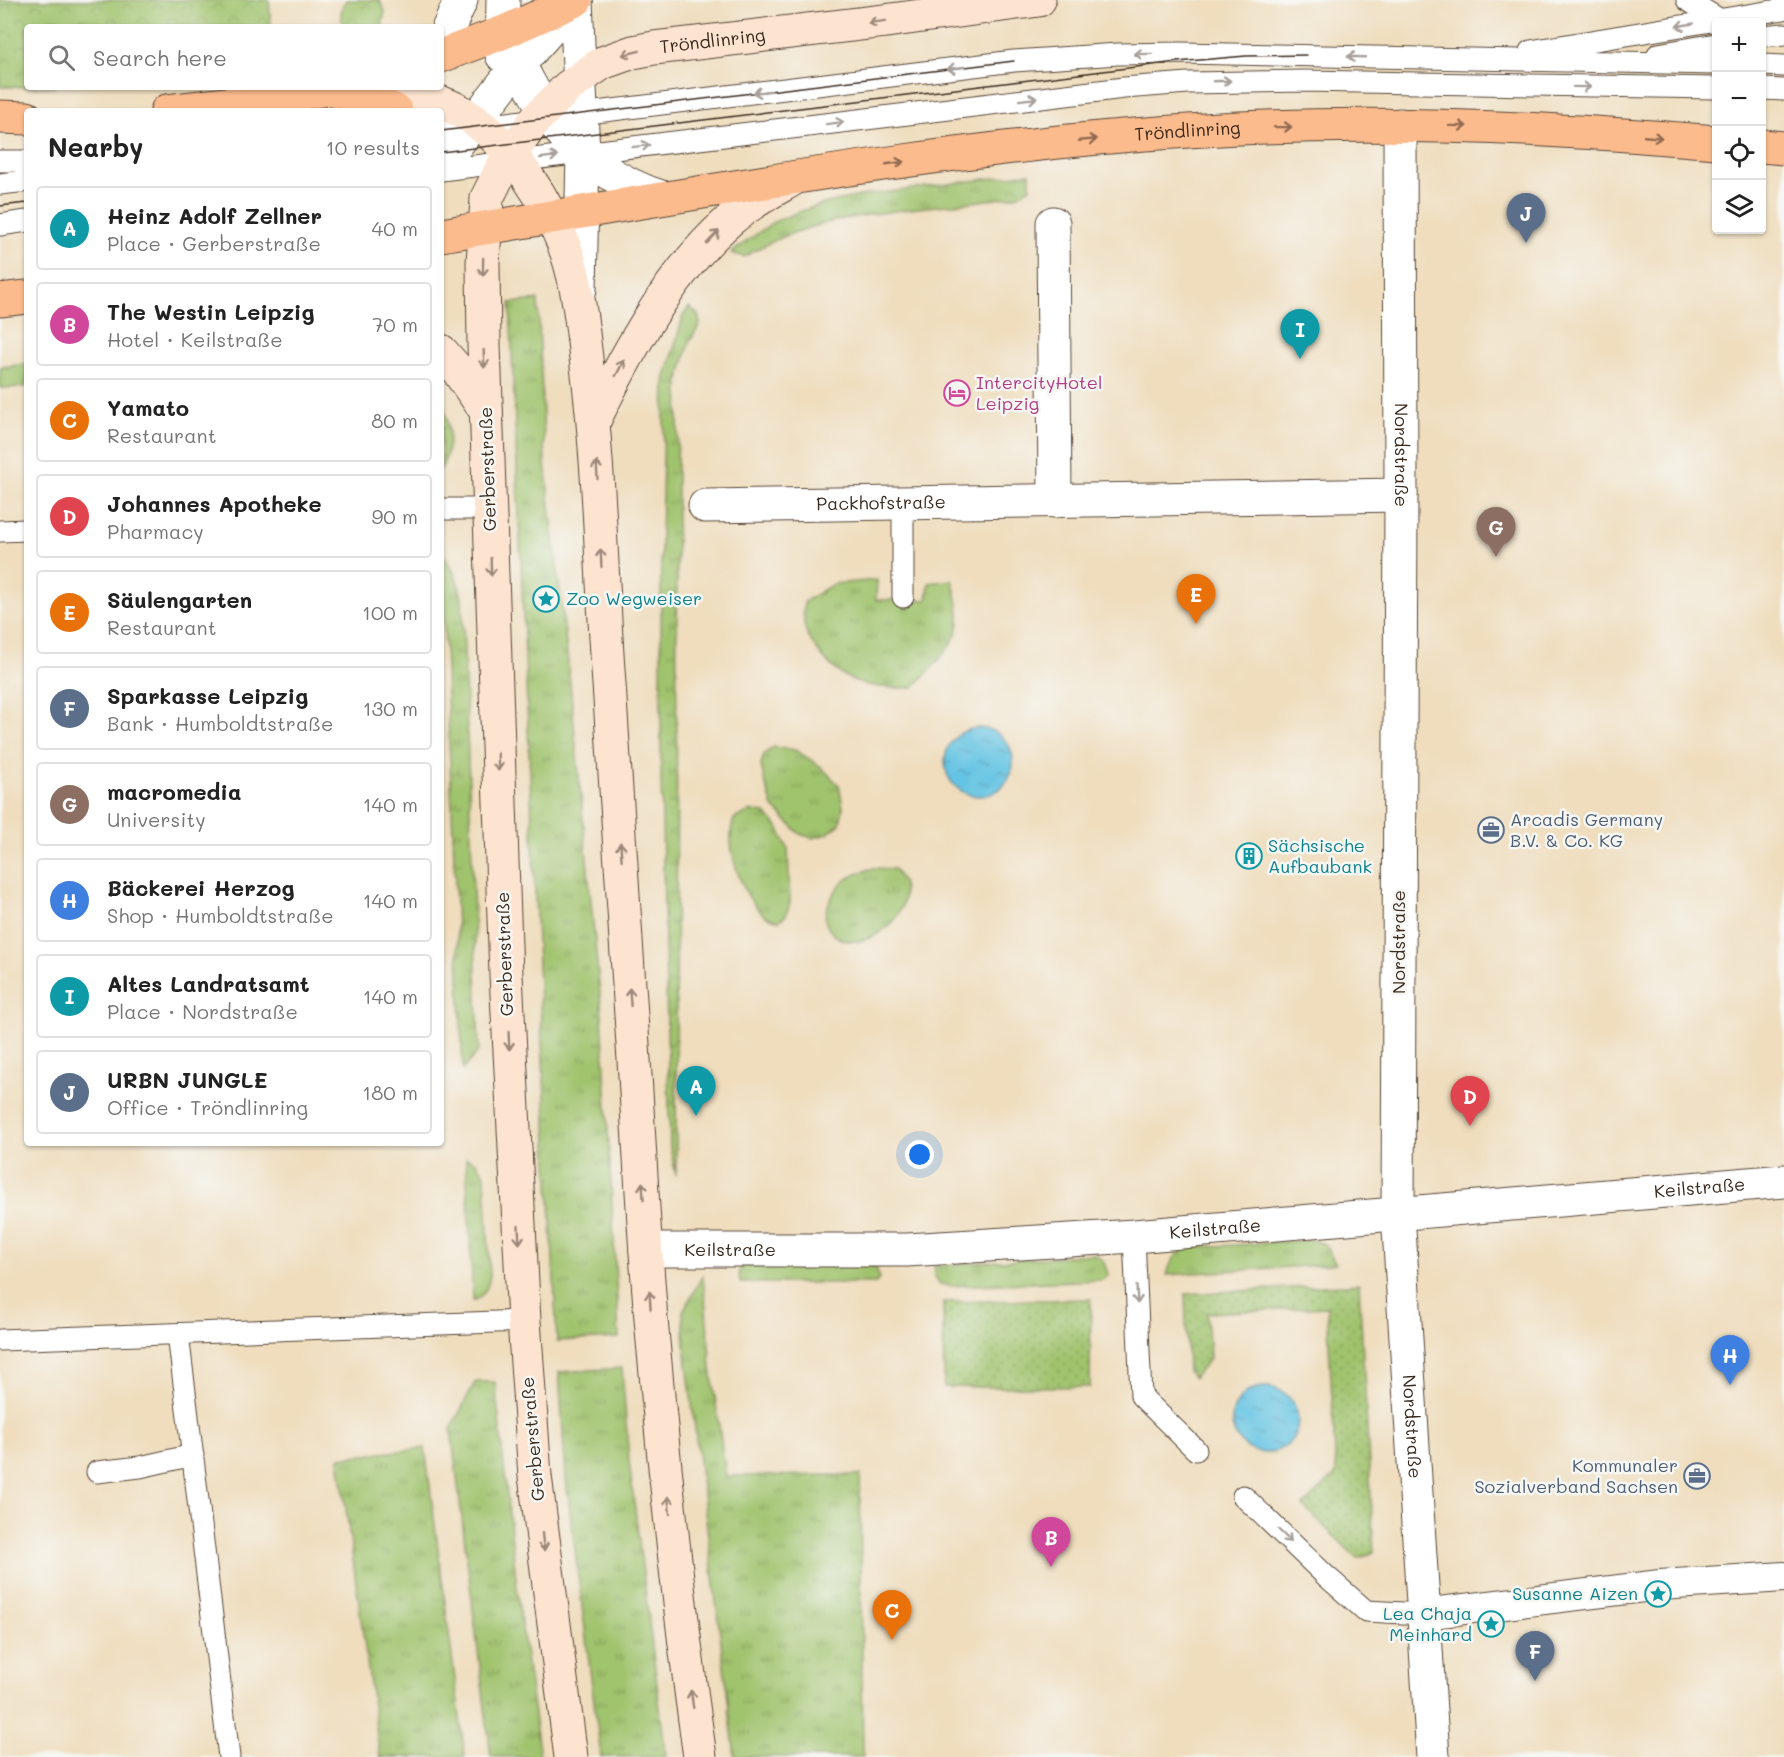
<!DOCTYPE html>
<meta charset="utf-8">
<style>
body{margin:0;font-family:Mali,sans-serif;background:#f6f6f6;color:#222}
.controls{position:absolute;right:18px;top:18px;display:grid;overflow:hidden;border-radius:6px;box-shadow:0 2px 4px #0004}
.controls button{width:54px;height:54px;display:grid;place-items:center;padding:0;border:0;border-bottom:2px solid #e0e0e0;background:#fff;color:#222;font:30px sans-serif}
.you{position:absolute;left:920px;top:1155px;width:21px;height:21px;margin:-15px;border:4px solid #fff;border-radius:50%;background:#1a73e8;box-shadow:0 0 0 9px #1a73e833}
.badge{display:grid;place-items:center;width:39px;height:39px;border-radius:50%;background:#0f766e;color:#fff;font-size:20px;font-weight:700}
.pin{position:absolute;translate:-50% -50px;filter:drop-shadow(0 2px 3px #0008)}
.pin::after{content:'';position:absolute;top:32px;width:21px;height:18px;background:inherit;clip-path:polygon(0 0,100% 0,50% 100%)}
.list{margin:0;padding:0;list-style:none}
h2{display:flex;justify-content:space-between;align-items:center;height:78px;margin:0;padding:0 24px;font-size:26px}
h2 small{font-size:20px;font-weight:400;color:#767676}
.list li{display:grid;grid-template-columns:39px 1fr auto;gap:18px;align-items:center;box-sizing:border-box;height:84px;margin:0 12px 12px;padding:0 12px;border:2px solid #e0e0e0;border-radius:6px}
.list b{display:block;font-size:22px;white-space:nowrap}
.list p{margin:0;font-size:20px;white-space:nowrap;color:#767676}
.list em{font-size:20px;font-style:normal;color:#767676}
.icon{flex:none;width:33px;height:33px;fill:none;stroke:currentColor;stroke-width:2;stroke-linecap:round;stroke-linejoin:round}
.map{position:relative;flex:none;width:1784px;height:1757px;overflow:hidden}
.search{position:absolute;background:#fff;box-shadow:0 2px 4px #0004;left:24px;top:24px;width:420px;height:66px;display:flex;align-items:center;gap:15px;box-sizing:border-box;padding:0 21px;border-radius:6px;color:#767676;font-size:22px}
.panel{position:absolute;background:#fff;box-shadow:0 2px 4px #0004;left:24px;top:108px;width:420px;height:1038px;border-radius:6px}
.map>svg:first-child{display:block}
</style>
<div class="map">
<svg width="1784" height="1757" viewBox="0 0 1784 1757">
<defs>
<pattern id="grass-tufts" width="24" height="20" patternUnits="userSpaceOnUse" patternTransform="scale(1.5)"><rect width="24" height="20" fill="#a0c36d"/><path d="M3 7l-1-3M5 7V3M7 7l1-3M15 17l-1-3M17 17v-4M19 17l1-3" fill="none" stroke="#849f59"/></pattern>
<pattern id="park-crowns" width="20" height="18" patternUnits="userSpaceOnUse" patternTransform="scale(1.5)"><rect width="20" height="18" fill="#a0c36d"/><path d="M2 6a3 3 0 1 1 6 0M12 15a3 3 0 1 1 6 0" fill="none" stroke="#849f59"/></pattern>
<pattern id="garden-dots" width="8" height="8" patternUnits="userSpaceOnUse" patternTransform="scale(1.5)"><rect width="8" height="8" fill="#a0c36d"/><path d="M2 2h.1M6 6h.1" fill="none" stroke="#849f59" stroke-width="1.8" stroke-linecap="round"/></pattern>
<pattern id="water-ripples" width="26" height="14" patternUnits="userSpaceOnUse" patternTransform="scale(1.5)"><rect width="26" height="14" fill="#65c4e3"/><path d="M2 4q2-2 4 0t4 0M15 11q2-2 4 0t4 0" fill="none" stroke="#549fb7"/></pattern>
</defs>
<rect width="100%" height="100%" fill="#f6f6f2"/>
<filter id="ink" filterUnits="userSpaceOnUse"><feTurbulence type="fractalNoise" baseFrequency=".0167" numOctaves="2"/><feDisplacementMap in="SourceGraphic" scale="12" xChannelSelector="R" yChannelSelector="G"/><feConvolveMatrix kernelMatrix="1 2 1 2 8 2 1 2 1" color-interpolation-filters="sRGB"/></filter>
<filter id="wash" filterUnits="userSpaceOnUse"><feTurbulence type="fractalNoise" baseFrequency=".008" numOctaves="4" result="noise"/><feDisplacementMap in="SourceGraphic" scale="24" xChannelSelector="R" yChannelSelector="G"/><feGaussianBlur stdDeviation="1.35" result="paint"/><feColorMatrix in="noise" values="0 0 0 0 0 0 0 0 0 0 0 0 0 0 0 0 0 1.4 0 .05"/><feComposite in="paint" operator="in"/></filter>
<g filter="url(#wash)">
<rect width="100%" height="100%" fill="#efddbd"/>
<path fill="url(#grass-tufts)" stroke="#6e7646" stroke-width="1.5" d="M1030 173V188L1019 195C929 212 823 206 744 257L731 253 772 223 798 212 827 203 860 196Z
M538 300 545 463 567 652 602 1015 619 1338 557 1341 537 942 510 303Z
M689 307 698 315 700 324 689 343 679 380 677 471 676 1176 670 1148 661 780V536L665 381 683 316Z
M27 364V387L0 388V367Z
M441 400C450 422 453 448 441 469Z
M441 553C453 567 458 580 462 598L479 1050 463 1070Z
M877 580 876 600H927L929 583 952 580C956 593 961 615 958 628 953 648 927 673 912 688 871 689 843 685 817 650 804 632 802 624 804 602L833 584Z
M774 747 795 750 819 765 839 785 843 807 840 824 827 834 813 838 800 834 773 807 765 782 761 765 764 754Z
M750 811 765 813 778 827 788 849 790 903 786 915 779 921C773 919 766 918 762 913 741 894 724 845 734 819Z
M874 868 894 869C897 874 902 879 903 885 914 922 851 962 829 929 824 921 825 911 829 903 838 881 852 874 874 868Z
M466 1158 476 1162 485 1175 490 1275C488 1288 485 1295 473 1301Z
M1311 1240 1324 1244 1336 1264 1167 1275C1170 1263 1174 1257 1184 1248Z
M1094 1254C1104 1259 1106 1265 1108 1276L1102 1280 952 1286 940 1284 935 1277 934 1266Z
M743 1265H876L879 1279 876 1283H740L739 1271Z
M703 1275 711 1368 726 1476 860 1475 863 1757H735L685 1347 683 1311Z
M622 1368 629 1461 666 1757H601L566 1479 559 1372Z
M475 1382H495L519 1607 540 1757H491L451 1429Z
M425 1448 465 1757H380L339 1458Z"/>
<path fill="url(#park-crowns)" stroke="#6e7646" stroke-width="1.5" d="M0 0H269L271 27H27V87H55H0Z
M346 0H379L385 11 382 27H344C339 17 340 9 346 0Z"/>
<path fill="url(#garden-dots)" stroke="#6e7646" stroke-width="1.5" d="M1359 1284 1374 1552 1358 1559 1303 1506 1336 1474 1327 1307 1207 1313 1210 1358 1194 1378 1188 1372 1185 1294Z
M1091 1299 1090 1387H944L943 1302Z"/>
<path fill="url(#water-ripples)" stroke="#507780" stroke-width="1.5" d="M945 762a34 34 0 1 1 68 0a34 34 0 1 1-68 0Z
M1232 1420a33 33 0 1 1 66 0a33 33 0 1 1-66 0Z"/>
</g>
<g filter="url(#ink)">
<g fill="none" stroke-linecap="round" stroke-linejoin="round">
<g stroke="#564536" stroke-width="23">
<path id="service" d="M1687 0 1719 19
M1762 36 1784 34
M1530 51 1784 9
M1658 54 1716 44
M1762 65 1784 66
M1762 89 1784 90
M441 131 1014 61 1118 54 1181 53 1716 64
M0 161H27
M441 170 1124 88 1188 83 1303 81 1716 88
M0 184 27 181
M0 225 27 221
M903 503V597
M441 509H489
M0 531 27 530
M1134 1236 1141 1396 1196 1450
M178 1334 229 1757
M0 1340 524 1321
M97 1472 140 1467 193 1455
M1243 1496 1326 1576 1366 1611 1423 1614"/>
</g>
<g stroke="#564536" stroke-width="32">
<path id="pedestrian" d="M1423 1614 1660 1585 1784 1577"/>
</g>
<g stroke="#564536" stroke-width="35">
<g id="minor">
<path d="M576 0 583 153 580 289"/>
<path d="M504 32C518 61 531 91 550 117 576 155 620 185 664 198"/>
<path d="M441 45 461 0"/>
<path d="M502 55 503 0"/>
<path id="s1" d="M1400 125 1401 495 1398 1214 1433 1757"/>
<path d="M441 164 519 64 576 0"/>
<path d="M1053 223 1055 501"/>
<path id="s2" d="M705 506 1401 495"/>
<path id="s3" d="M646 1250H907L1134 1236 1784 1181"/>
</g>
</g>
<g stroke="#564536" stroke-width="35">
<g id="secondary">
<path d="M353 87C383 90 414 93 442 103 496 122 538 185 560 235 577 274 581 316 586 358 600 466 601 575 609 684 617 804 626 924 633 1045 640 1147 644 1250 654 1352 666 1487 681 1623 700 1757"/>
<path d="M441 351 456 368 486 411"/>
<path d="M594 421C627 352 672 270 730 220 749 203 773 191 795 178"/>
<path id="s4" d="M571 1757 535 1476 524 1321 506 975 484 345 483 263 487 198 505 162 535 120 568 87 602 63 633 52 654 48 885 21 1039 0"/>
</g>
</g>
<g stroke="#564536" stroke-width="35">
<g id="primary">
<path d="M441 56 504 32 576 0"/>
<path d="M327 89 372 99 396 111"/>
<path d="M167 111 261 100 339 87"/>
<path d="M0 117 27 118"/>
<path d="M1762 146 1784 148"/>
<path id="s5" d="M441 235C689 196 937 147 1188 131 1364 119 1541 127 1716 142"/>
<path d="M0 300 27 297"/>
</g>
</g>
<use href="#service" stroke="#fff" stroke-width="21"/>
<use href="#pedestrian" stroke="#fff" stroke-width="30"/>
<use href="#minor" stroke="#fff" stroke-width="33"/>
<use href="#secondary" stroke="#fde4d1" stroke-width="33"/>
<use href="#primary" stroke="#fbbb8d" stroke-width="33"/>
<path stroke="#3b2a1e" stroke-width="1.5" d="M441 131 1014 61
M441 152 1177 62 1246 56 1306 55
M0 206 27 203"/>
</g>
<defs><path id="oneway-shaft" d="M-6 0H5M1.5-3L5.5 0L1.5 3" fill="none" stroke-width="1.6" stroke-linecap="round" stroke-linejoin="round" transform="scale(1.5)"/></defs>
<g stroke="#9c8778">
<use href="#oneway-shaft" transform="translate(877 22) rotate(173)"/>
<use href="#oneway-shaft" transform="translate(631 53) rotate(166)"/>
<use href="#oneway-shaft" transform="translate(713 237) rotate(-46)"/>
<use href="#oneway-shaft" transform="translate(483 267) rotate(91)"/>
<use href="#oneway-shaft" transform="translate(484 359) rotate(88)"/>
<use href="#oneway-shaft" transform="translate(620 368) rotate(-62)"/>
<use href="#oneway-shaft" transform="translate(597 470) rotate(-93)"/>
<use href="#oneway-shaft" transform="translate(601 558) rotate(-93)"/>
<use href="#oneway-shaft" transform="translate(491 567) rotate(88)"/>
<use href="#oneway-shaft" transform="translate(498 762) rotate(88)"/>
<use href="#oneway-shaft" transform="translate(621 851) rotate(-94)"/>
<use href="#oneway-shaft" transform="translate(630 997) rotate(-94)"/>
<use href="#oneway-shaft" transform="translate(509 1041) rotate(87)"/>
<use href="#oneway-shaft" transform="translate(643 1191) rotate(-94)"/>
<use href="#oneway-shaft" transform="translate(519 1235) rotate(87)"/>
<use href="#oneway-shaft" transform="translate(650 1300) rotate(-94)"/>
<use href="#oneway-shaft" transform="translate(669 1505) rotate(-96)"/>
<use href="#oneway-shaft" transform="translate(543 1542) rotate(83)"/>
<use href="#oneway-shaft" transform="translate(692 1699) rotate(-98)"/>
</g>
<g stroke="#a79f9a">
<use href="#oneway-shaft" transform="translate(1685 25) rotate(170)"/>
<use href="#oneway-shaft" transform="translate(1143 54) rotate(179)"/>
<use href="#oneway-shaft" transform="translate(1356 57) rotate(-178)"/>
<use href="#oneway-shaft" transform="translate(956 68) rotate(173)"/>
<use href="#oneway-shaft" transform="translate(1222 81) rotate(-2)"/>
<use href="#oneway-shaft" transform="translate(1582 87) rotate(1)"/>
<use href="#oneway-shaft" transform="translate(762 92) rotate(173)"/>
<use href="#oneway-shaft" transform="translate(1028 99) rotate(-7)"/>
<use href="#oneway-shaft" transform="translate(835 123) rotate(-7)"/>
<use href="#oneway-shaft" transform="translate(641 146) rotate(-7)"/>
<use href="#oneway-shaft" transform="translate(549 157) rotate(-7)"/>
<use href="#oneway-shaft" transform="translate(1137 1295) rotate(87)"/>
<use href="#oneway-shaft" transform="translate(1285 1536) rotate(44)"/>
</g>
<g stroke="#916b50">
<use href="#oneway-shaft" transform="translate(1458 126) rotate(1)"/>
<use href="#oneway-shaft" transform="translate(1283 127) rotate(-1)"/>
<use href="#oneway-shaft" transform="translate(1653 137) rotate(5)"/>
<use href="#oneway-shaft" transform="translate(1088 140) rotate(-5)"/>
<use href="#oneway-shaft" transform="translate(895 163) rotate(-8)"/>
</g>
</g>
<defs>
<g id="hotel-ring" transform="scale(1.35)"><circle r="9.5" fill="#f6f6f2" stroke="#d1479c" stroke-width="1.5"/><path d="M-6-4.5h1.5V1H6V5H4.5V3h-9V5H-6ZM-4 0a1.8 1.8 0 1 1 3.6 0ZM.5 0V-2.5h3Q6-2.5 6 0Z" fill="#d1479c"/></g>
<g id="sight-ring" transform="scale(1.35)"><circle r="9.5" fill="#f6f6f2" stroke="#0f9aa8" stroke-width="1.5"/><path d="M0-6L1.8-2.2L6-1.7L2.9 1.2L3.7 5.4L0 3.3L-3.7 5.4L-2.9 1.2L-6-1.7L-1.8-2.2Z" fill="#0f9aa8"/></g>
<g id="office-ring" transform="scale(1.35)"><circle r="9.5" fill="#f6f6f2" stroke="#5c6f8a" stroke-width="1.5"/><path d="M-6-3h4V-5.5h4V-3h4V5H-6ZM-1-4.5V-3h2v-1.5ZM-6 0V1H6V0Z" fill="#5c6f8a"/></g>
<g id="building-ring" transform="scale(1.35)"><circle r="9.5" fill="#f6f6f2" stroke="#0f9aa8" stroke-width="1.5"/><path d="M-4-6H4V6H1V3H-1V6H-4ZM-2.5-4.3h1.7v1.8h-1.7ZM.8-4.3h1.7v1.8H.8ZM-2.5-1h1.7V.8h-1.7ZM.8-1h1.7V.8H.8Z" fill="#0f9aa8"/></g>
</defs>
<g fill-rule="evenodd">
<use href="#hotel-ring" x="957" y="393"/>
<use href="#sight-ring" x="546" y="599"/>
<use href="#office-ring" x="1491" y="830"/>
<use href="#building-ring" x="1249" y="856"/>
<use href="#office-ring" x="1697" y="1476"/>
<use href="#sight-ring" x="1658" y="1594"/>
<use href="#sight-ring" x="1491" y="1624"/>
</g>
<g text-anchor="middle" stroke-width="5" stroke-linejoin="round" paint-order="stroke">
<g font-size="18" fill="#3b2a1e" stroke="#f6f6f2">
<text dy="6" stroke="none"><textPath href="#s4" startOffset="1856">Tröndlinring</textPath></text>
<text dy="6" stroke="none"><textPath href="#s5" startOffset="754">Tröndlinring</textPath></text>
<text dy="6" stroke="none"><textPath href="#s1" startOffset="330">Nordstraße</textPath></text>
<text transform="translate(488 469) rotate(-92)" y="6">Gerberstraße</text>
<text dy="6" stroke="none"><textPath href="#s2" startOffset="176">Packhofstraße</textPath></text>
<text transform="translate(1399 942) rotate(-90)" y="6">Nordstraße</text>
<text transform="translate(505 954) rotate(-92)" y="6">Gerberstraße</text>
<text dy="6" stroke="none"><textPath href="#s3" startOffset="1056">Keilstraße</textPath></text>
<text dy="6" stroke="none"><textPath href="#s3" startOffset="570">Keilstraße</textPath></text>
<text dy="6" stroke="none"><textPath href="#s3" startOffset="84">Keilstraße</textPath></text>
<text dy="6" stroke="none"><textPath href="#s1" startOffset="1302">Nordstraße</textPath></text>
<text transform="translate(533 1439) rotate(-95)" y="6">Gerberstraße</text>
</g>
<g font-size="18" fill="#b23c85" stroke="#f6f6f2" text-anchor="start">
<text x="976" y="389">IntercityHotel<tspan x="976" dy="21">Leipzig</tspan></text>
</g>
<g font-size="18" fill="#0d838f" stroke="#f6f6f2" text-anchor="start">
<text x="566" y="605">Zoo Wegweiser</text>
<text x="1268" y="852">Sächsische<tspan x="1268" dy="21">Aufbaubank</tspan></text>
<text x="1638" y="1600" text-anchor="end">Susanne Aizen</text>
<text x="1472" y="1620" text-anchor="end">Lea Chaja<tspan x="1472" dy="21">Meinhard</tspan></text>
</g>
<g font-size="18" fill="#4e5e75" stroke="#f6f6f2" text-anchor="start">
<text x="1510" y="826">Arcadis Germany<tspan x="1510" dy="21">B.V. &amp; Co. KG</tspan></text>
<text x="1678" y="1472" text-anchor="end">Kommunaler<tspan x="1678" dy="21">Sozialverband Sachsen</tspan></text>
</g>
</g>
</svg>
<div class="controls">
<button>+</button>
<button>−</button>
<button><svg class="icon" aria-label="locate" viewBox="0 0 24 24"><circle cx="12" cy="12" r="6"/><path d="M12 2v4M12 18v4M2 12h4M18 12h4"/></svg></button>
<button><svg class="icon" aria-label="layers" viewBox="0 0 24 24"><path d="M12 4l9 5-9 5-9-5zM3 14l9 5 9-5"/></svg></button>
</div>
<div class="you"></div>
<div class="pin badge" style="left:696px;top:1116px;background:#0f9aa8">A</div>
<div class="pin badge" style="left:1051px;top:1567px;background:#d1479c">B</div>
<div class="pin badge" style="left:892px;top:1640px;background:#e8710a">C</div>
<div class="pin badge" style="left:1470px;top:1126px;background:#e0444e">D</div>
<div class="pin badge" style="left:1196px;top:624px;background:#e8710a">E</div>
<div class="pin badge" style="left:1535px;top:1681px;background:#5c6f8a">F</div>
<div class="pin badge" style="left:1496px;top:557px;background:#8d6e63">G</div>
<div class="pin badge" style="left:1730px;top:1385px;background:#3f7fe0">H</div>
<div class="pin badge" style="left:1300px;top:359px;background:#0f9aa8">I</div>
<div class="pin badge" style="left:1526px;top:243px;background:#5c6f8a">J</div>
<div class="search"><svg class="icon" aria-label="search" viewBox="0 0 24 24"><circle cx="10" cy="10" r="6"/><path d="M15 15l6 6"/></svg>Search here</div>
<section class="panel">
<h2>Nearby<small>10 results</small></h2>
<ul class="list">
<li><span class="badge" style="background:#0f9aa8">A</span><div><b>Heinz Adolf Zellner</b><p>Place · Gerberstraße</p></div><em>40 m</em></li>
<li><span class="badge" style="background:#d1479c">B</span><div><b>The Westin Leipzig</b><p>Hotel · Keilstraße</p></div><em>70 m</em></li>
<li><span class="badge" style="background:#e8710a">C</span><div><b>Yamato</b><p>Restaurant</p></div><em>80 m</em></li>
<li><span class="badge" style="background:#e0444e">D</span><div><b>Johannes Apotheke</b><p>Pharmacy</p></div><em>90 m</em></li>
<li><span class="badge" style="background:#e8710a">E</span><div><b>Säulengarten</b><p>Restaurant</p></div><em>100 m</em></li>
<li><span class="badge" style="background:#5c6f8a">F</span><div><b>Sparkasse Leipzig</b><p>Bank · Humboldtstraße</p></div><em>130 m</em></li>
<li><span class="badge" style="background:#8d6e63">G</span><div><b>macromedia</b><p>University</p></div><em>140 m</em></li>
<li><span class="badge" style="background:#3f7fe0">H</span><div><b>Bäckerei Herzog</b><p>Shop · Humboldtstraße</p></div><em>140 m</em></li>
<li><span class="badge" style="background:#0f9aa8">I</span><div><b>Altes Landratsamt</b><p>Place · Nordstraße</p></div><em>140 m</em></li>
<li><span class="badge" style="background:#5c6f8a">J</span><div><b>URBN JUNGLE</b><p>Office · Tröndlinring</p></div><em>180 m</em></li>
</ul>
</section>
</div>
